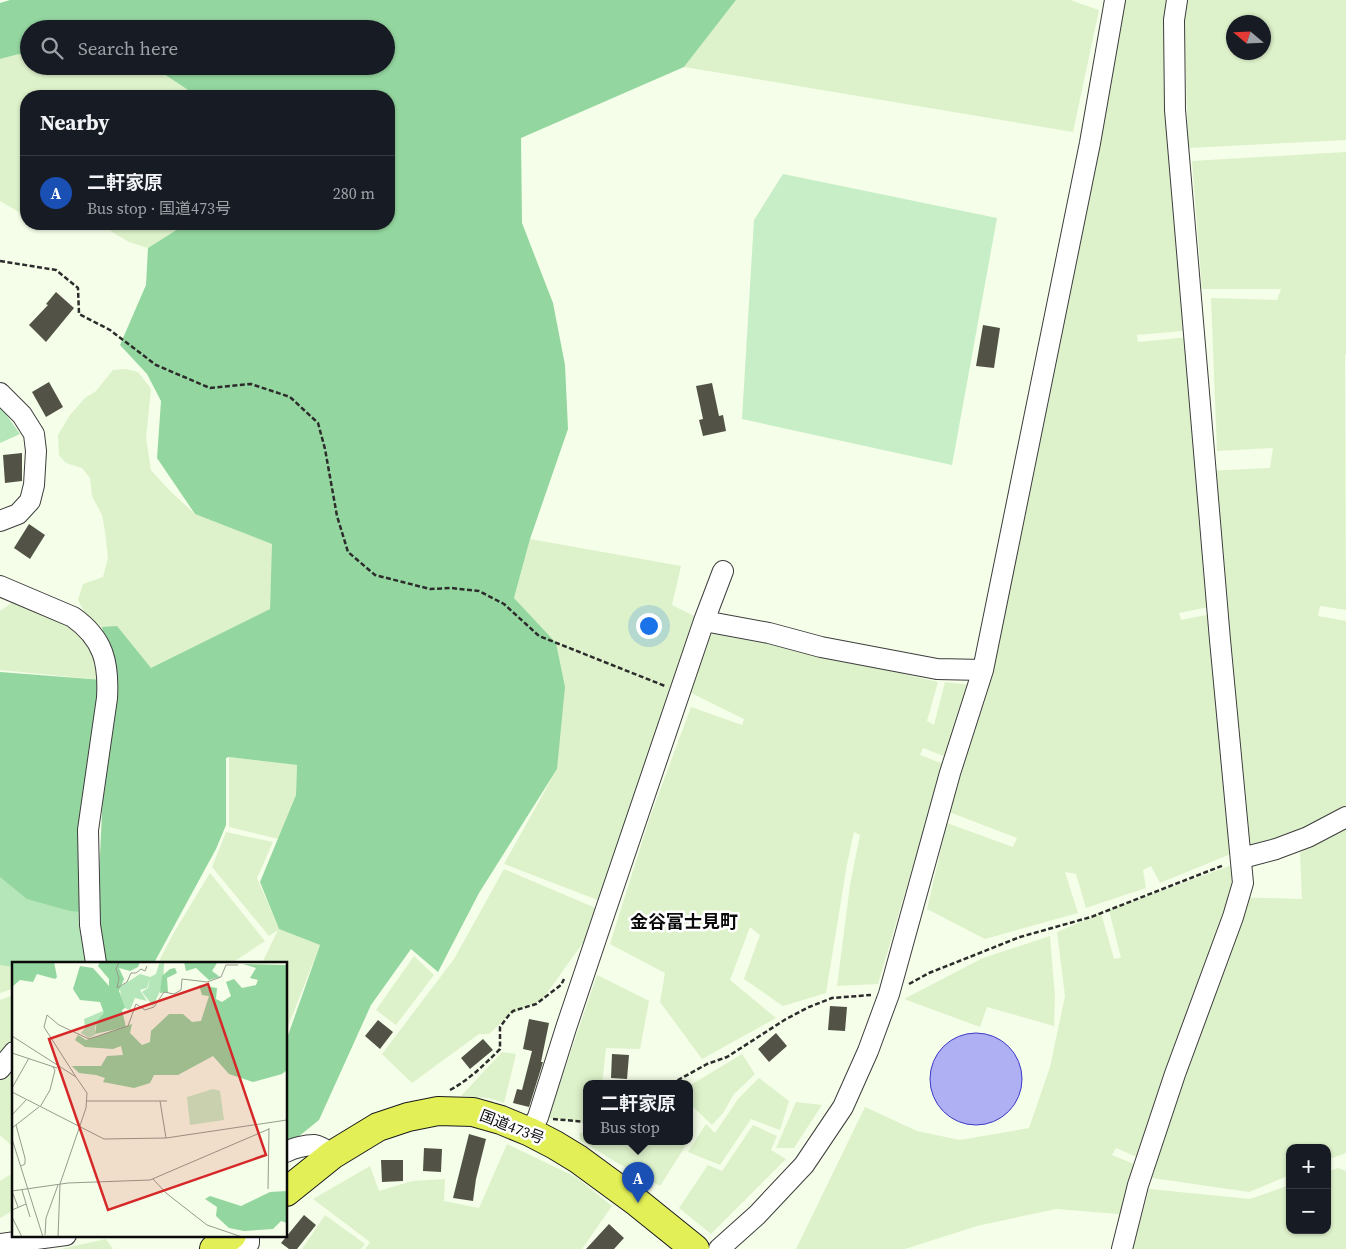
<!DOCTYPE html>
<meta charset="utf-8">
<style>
body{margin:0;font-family:"Source Serif 4","Noto Sans JP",serif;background:#242831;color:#f1f3f6}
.controls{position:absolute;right:15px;bottom:15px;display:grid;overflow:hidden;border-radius:10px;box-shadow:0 1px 4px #0004}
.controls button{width:45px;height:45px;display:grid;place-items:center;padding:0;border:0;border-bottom:1px solid #363941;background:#171b24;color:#f1f3f6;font:25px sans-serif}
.compass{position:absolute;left:1226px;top:15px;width:45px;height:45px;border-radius:50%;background:#171b24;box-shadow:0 1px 4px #0004;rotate:289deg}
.you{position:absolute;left:648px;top:625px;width:18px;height:18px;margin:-12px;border:4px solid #fff;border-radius:50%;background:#1a73e8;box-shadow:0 0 0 8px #1a73e833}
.badge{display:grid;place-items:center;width:32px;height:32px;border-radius:50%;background:#db2777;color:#fff;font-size:16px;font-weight:700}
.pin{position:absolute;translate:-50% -41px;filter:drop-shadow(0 1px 2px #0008)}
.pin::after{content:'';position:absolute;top:26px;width:18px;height:15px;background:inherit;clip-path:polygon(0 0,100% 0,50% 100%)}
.popup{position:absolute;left:583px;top:1080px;width:110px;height:65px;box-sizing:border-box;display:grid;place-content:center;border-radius:10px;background:#171b24;filter:drop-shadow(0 1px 4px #0005);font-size:16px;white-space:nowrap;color:#9ea1a6}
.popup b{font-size:19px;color:#f1f3f6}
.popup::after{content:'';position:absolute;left:50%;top:100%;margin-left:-10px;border:10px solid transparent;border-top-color:#171b24}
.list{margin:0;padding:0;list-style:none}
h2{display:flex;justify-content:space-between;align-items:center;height:65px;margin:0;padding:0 20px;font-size:21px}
h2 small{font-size:16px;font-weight:400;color:#9ea1a6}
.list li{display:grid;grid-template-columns:32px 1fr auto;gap:15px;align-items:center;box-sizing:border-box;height:75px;padding:0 20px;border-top:1px solid #363941}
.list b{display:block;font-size:19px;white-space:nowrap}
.list p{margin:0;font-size:16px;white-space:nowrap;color:#9ea1a6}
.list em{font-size:16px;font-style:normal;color:#9ea1a6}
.icon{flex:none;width:28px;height:28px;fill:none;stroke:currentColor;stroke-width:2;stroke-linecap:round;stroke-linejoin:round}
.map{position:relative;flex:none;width:1346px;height:1249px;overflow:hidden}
.search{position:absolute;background:#171b24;box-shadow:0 1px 4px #0004;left:20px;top:20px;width:375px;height:55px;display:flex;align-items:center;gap:12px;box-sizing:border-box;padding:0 18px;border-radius:28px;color:#9ea1a6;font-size:19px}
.panel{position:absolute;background:#171b24;box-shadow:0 1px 4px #0004;left:20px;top:90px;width:375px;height:140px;border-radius:20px}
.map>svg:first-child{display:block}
</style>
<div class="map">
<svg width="1346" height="1249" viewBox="0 0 1346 1249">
<rect width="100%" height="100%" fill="#f5fee8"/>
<path fill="#ddf2ca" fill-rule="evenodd" d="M736 0H1070L1099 10 1073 132 684 67Z
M1117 0H1176L1194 330 1137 335 1138 342 1189 337 1209 607 1179 613 1181 620 1211 614 1233 853 1160 883 1151 866 1143 870 1146 888 1086 908 1076 874 1065 872 1078 913 985 939 927 909 947 823 1013 847 1017 838 949 812 991 678 1070 239Z
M1184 0H1346V140L1188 148ZM1234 22H1264V52H1234Z
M19 54 29 57V66H60L66 68 67 66H152L197 96H26V216L0 201V59Z
M1346 152V355H1345L1346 610 1320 606 1318 616 1346 621V813L1242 858 1206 471 1270 468 1273 448 1217 451 1211 298 1277 300 1281 289H1202L1192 161Z
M106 224H193L148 248 129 242 112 232Z
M126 369 138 372 151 389 146 438 151 470 168 489 195 514 273 544 270 609 208 646 151 668 106 628 102 627 86 615 78 600 83 584 103 577 108 558 105 532 102 515 92 496 90 478 82 468 66 463 59 455 58 435 70 415 85 398 96 391 113 370Z
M530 539 681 566 672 605 704 621 608 904 504 864 557 769 555 643 514 598Z
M16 600 67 621 86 638 103 680 0 670V611Z
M711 629 938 682 927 721 934 725 945 682 971 685 949 758 923 748 920 755 943 764 878 984 837 986 850 885 860 835 854 832 847 864 826 993 783 1006 744 979 760 935 750 927 730 980 776 1018 702 1059 660 1002 665 973 610 944 649 820 691 707 742 725 744 719 691 693Z
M229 757 297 765 296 795 278 839 229 827Z
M1346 816V1153L1327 1160V1148H1290V1175L1249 1192 1152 1178 1210 966 1146 1161 1116 1148 1112 1155 1144 1168 1130 1215 1056 1209 977 1226 905 1249H796L865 1107 917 1131 960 1140 1029 1128 1050 1067 1065 996 1057 932 1101 913 1114 959 1121 958 1109 910 1232 865 1233 897 1302 899 1300 853Z
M226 832 273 842 257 878 279 929 320 945 286 1032V963H262L278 930 269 936 212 867Z
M504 869 605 912 542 1000 509 1015 489 1034H479L412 1083 382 1054 454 959Z
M210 873 265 941 232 963H158L173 934Z
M1050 936 1055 997 1054 1026 987 1007 980 1027 904 999 983 958Z
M414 956 434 975 396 1025 376 1010Z
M0 965 12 967 14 969V988L0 993Z
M597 975 649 1001 640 1049 606 1048 602 1084H587V1122L548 1118Z
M14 995V1043L0 1059V1000Z
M502 1052 516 1054 504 1103 489 1098 461 1096Z
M742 1054 755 1074 734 1094 723 1113 712 1125 689 1103V1086Z
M14 1067V1148L0 1135V1081Z
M759 1078 789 1101 780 1130 751 1119 720 1165 688 1152 706 1124 715 1133 738 1099Z
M796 1102 822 1105 794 1148H776Z
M753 1125 777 1136 771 1150 786 1159 711 1234 679 1208 708 1165 722 1171Z
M587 1132V1142H688L660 1186 614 1161 580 1140 579 1133Z
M507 1144 576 1177 612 1206 582 1249H365L370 1242 313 1199 370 1166 379 1191 412 1181 445 1179 444 1201 479 1208Z
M1338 1168 1346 1171V1249H1133L1149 1189 1250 1199 1290 1185V1230H1327V1172Z
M14 1172V1210L0 1218V1181Z
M325 1215 365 1244 361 1249H302Z
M106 1239 113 1249H60Z"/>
<path fill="#b4e6b9" d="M0 406 20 434 0 443Z
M0 875 85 912 92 963H14V970L12 967 0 965Z"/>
<path fill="#94d69f" d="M10 0H736L684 67 521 138 522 223 553 303 565 365 568 429 530 539 514 598 556 643 565 687 557 769 479 893 438 972 411 949 371 1005 319 1120 293 1141 286 1143V1041L320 945 279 929 260 882 296 795 297 765 229 757 226 758V825L216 849 154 963H98L97 921 106 726 115 690 102 627 117 626 151 668 270 609 272 544 195 514 157 458 161 401 147 374 120 345 146 285 148 248 186 224H389V96H197L152 66H386V29H99L85 21 81 29H29V57L19 54 0 59V3Z
M0 672 103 680 81 912 70 911 27 899 0 877Z"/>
<path fill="#c7eec6" d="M783 174 997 218 952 465 742 419 754 220Z"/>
<path fill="#afaff3" stroke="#3c39c7" d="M930 1079a46 46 0 1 1 92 0a46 46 0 1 1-92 0Z"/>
<path fill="#525247" d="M56 292 74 308 46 342 29 325 48 305 46 304Z
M983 325 1000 328 994 368 976 366Z
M49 382 63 407 46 417 32 392Z
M712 383 719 416 723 415 726 431 703 436 699 420 703 419 696 386Z
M22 453V481L5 483 3 455Z
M29 524 45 535 30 559 14 548Z
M830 1006 847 1007 845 1031 828 1030Z
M529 1019 549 1023 541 1062H543L529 1107 513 1103 517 1089 522 1090 532 1051 523 1049Z
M378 1020 393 1032 380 1049 365 1036Z
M776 1033 787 1046 769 1062 758 1049Z
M483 1039 493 1050 470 1069 461 1058Z
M612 1054 629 1055 627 1079 611 1078Z
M469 1134 486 1139 476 1179 473 1201 453 1198Z
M424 1148 442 1149 441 1172 423 1171Z
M381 1160H403V1181L382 1182Z
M304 1215 316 1225 297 1249H289L281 1243Z
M609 1224 624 1238 614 1249H586Z"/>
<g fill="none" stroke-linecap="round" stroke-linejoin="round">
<g stroke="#3d3d3d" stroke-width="22">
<path id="minor" d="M0 393 22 415 34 434 36 451 34 485 30 501 18 514 0 521
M0 586 73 617C104 639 109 663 107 698L88 830 90 925 96 963
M704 621 769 633 821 647 937 669 983 670
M1242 858 1276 849 1308 837 1346 817
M0 1069 14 1052
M530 1132 538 1117 566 1028 605 912 704 621 723 571
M286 1152C293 1148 306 1145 314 1145 321 1146 327 1151 332 1155
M0 1244 66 1235
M244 1249 249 1243V1235
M719 1249 757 1215 804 1165 843 1107 868 1051 889 994 950 773 983 670 1090 143 1115 0
M1122 1249 1138 1185 1175 1074 1233 917 1243 883 1220 640 1175 110 1174 20 1177 0"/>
</g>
<g stroke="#1b1b1b" stroke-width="30">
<path id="highway" d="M286 1192 332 1155 378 1127 408 1117 438 1111 473 1112 501 1120 530 1132 555 1145 578 1159 638 1203 695 1249
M214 1249 232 1235"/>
</g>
<path stroke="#2c2c2c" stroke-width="2.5" stroke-dasharray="5 2.5" stroke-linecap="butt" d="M0 261 56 270 78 288 79 314 110 330 156 365 210 388 251 384 290 397 318 423 325 449 337 516 348 552 375 575 430 589 451 588 479 591 504 604 539 636 665 686
M909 984 929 973 1020 937 1091 917 1224 865
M671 1084 707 1064 727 1057 786 1019 809 1007 832 998 871 995
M450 1090C470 1079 484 1065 500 1049V1027L509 1015 513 1011 536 1004 561 985 564 979
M553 1119 587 1122"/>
<use href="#minor" stroke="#fff" stroke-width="20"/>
<use href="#highway" stroke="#e3ef56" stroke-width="28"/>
</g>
<g text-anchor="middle" stroke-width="5" stroke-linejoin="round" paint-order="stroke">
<g font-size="15" fill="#0a0a0a" stroke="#fff">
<text transform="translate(512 1127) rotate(21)" y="5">国道473号</text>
</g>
<g font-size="18" font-weight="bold" fill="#0a0a0a" stroke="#fff">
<text x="684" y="928">金谷富士見町</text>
</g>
</g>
<g transform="translate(12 962)">
<rect width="275" height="275" fill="#f5fee8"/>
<path d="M152 0 151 23 141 44 130 30 136 26 138 16 135 26 128 28 135 39 123 36 118 48 113 46 109 38 108 25 128 12 138 15 144 12 147 2ZM91 49 93 51 83 65V73L77 76 69 71 73 66 72 57Z" fill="#b4e6b9"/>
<path d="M0 0H42L45 15 43 17 25 12 21 20 8 18 0 25ZM88 0H128L126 5 118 9 107 6 112 17 107 29 113 46 110 48 114 65 83 72 85 59 92 51 88 40 68 38 61 27 68 4 81 6 97 24V17L86 4ZM172 0 205 1 200 9 208 15 197 18 184 6 174 9ZM231 2 275 3V108L270 112 241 120 217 112 201 94 166 113H142L138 121 122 126 91 120 93 116 84 113 67 111 60 104H89L95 94 111 93 109 84 101 87 73 85 63 78 66 73 74 78 120 62 118 71 130 83 138 80 139 69 157 52H171L180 60 189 59 197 34 190 33 187 23 205 26 204 37 210 40 219 34 214 20 222 17 230 26 244 23 246 18 238 16 244 6ZM158 7 163 6 165 11 155 16 156 30 148 31 150 14ZM275 229V261L269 259 261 267 232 269 217 266 204 254 205 245 193 237 198 234 229 244 258 230Z" fill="#94d69f"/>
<path d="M201 127 208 129 212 158 178 163 175 135Z" fill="#c7eec6"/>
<path fill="none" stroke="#979c8f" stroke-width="1" d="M107 0 104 7 107 16 105 26 115 20 119 11H124L129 7 133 9 135 4M0 74 64 115 75 131 74 146 48 222 46 275M0 91 45 106M64 115 32 65 35 53 47 63 77 77 116 64 124 42 133 48 142 45 152 30 162 32 169 28 170 17 195 20 209 15 214 3H226M0 126 17 96M0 130 92 177 154 176 275 158M75 139H155M148 139 154 176M28 145 38 128 43 108 41 105M0 153 14 138M4 163 13 196V202L9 204M0 166 27 145M0 177 31 275M141 217 154 231 195 263 230 275M256 227 257 166M10 228 18 255M0 229 56 221 138 218 257 167M0 229 6 245M0 248 14 242M0 255 10 275M33 273 34 256 46 223"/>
<path fill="#d62828" fill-opacity="0.15" stroke="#d62828" stroke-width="2.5" d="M196 22 254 193 96 248 37 77Z"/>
<rect width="275" height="275" fill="none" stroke="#0a0a0a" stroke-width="2.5"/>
</g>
</svg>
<div class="controls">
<button>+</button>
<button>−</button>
</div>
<svg class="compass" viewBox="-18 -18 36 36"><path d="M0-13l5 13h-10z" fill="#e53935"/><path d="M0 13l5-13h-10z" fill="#9ea1a6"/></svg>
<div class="you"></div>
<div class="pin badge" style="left:638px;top:1203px;background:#1a4fb4">A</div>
<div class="popup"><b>二軒家原</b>Bus stop</div>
<div class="search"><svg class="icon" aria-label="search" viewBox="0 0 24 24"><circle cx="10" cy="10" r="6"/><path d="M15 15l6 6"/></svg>Search here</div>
<section class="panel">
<h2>Nearby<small></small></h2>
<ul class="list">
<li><span class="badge" style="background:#1a4fb4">A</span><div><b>二軒家原</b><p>Bus stop · 国道473号</p></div><em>280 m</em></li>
</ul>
</section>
</div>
